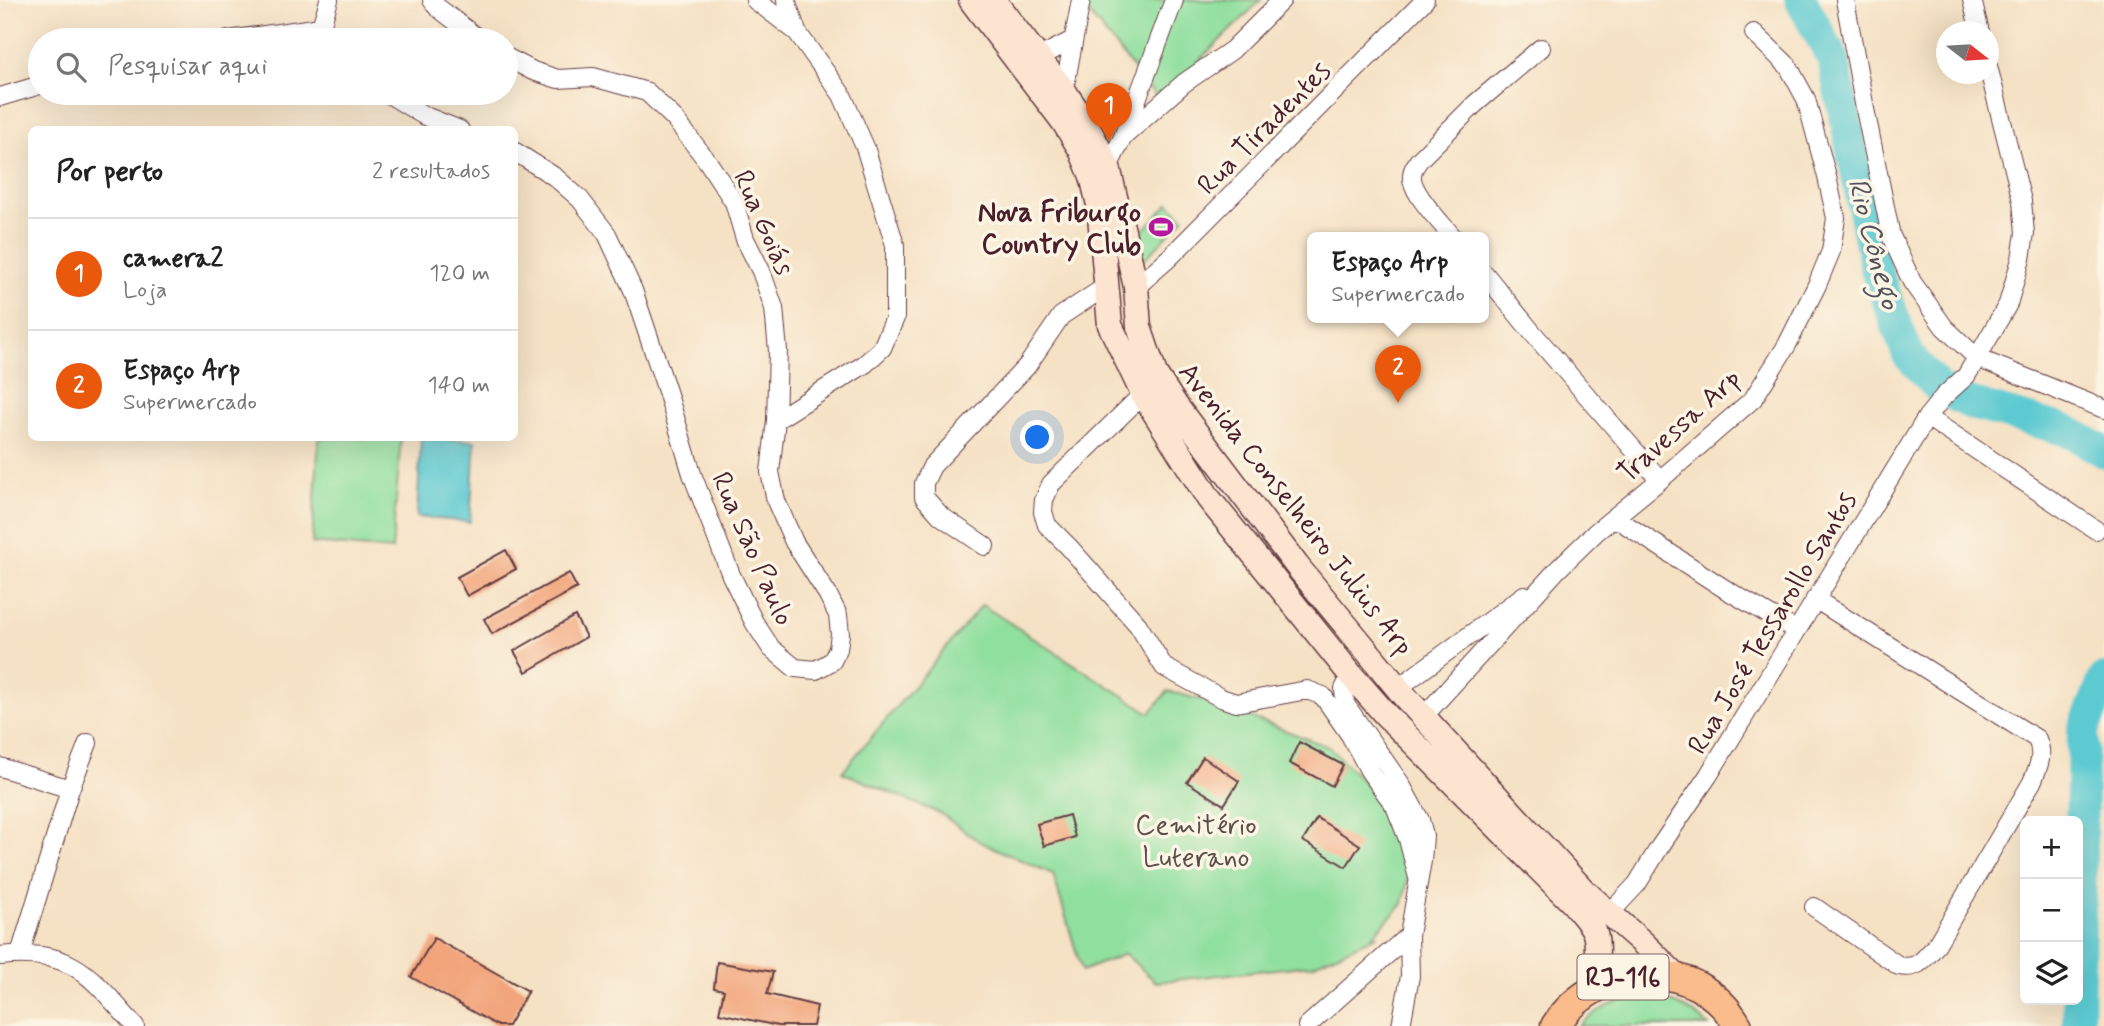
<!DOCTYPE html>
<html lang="pt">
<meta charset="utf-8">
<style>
body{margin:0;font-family:Mynerve,sans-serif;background:#f2f2f2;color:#222}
.controls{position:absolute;right:21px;bottom:21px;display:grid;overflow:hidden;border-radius:10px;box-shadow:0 7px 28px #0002}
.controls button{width:63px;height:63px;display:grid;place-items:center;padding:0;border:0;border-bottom:2px solid #e0e0e0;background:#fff;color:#222;font:35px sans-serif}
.compass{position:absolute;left:1936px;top:21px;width:63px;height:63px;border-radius:50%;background:#fff;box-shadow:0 7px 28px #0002;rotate:107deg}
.you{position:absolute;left:1038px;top:438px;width:24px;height:24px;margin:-18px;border:5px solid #fff;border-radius:50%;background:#1a73e8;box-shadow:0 0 0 10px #1a73e833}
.badge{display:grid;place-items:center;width:46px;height:46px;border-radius:50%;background:#ea580c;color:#fff;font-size:23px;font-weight:700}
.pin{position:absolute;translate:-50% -58px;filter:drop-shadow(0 2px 4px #0008)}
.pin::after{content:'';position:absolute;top:37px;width:24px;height:21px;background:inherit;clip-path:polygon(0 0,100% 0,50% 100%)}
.popup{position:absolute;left:1307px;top:232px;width:182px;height:91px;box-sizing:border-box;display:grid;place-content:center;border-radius:10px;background:#fff;filter:drop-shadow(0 2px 5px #0005);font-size:23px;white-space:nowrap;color:#767676}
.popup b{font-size:26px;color:#222}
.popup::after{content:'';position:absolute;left:50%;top:100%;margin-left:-14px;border:14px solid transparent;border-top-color:#fff}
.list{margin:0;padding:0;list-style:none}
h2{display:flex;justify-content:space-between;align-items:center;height:91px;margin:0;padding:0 28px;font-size:30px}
h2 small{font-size:23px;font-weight:400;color:#767676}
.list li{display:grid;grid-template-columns:46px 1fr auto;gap:21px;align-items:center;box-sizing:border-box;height:112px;padding:0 28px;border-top:2px solid #e0e0e0}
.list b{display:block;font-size:26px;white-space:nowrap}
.list p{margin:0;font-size:23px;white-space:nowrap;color:#767676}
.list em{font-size:23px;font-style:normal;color:#767676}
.icon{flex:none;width:38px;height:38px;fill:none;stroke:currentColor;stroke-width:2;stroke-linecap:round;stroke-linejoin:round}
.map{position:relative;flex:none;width:2104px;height:1026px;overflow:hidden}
.search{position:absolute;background:#fff;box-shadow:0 7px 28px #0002;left:28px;top:28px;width:490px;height:77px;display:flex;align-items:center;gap:18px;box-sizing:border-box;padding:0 24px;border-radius:38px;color:#767676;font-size:26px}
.panel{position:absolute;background:#fff;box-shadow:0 7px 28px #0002;left:28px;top:126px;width:490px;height:315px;border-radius:10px}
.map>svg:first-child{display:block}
</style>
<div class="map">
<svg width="2104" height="1026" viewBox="0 0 2104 1026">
<rect width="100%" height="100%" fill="#fcf5e5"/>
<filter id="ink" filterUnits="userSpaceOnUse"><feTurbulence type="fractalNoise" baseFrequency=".0143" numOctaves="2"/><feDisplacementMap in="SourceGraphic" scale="14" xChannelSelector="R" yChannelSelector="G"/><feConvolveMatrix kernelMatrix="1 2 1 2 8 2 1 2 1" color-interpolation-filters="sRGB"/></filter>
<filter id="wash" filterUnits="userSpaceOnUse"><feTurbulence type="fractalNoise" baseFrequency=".00686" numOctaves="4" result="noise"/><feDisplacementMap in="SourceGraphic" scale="28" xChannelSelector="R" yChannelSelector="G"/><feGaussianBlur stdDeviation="1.57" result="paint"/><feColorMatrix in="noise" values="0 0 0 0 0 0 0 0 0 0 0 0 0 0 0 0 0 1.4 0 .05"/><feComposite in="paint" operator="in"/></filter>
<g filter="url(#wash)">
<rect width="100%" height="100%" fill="#f5e1c4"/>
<path fill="#8fdf9e" stroke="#6c7f64" stroke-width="2" d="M1078 0H1261L1159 100Z
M1169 203 1184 218 1141 263 1139 235Z
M319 438H401L392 550 312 543Z
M982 605 1150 713 1168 691 1216 704 1329 747 1382 800 1411 862 1403 904 1372 936 1379 935 1312 965 1156 982 1125 954 1082 971 1053 874 980 842 941 814 842 772Z
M1645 997C1670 1000 1690 1007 1709 1026H1579C1599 1007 1618 999 1645 997Z"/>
<path fill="#5dcad1" stroke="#54747e" stroke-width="2" d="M421 438 475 441 470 522 417 517Z"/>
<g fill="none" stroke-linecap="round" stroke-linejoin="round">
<path stroke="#5dcad1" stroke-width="32" d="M1801 0 1833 59 1877 273 1908 355 1939 388 1969 403 2068 431 2104 452
M2078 1026 2083 731 2104 679"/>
</g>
<g id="blocks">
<path fill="#f2a47a" d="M506 550 516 569 467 596 457 577Z
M569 573 577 588 492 634 484 619Z
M575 616 586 637 526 672 514 651Z
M1299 742 1343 765 1332 786 1289 763Z
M1203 757 1239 781 1224 805 1187 782Z
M1069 815 1075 837 1044 846 1037 824Z
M1317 818 1360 845 1346 867 1303 841Z
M434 938 528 991 508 1026H498L411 977Z
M717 962 773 972 767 994 817 1006 813 1026H778L719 1013 724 990 714 988Z"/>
</g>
</g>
<g filter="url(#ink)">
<use href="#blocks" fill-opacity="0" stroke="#643c42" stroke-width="2"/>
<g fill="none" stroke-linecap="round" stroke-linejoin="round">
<g stroke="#643c42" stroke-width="20">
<path id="minor" d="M432 0 437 7 480 40
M755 0 797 32
M1845 0 1865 109 1891 236 1912 282 1944 327 1977 358 2104 409
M1972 0 1980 32
M321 27 329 0
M228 40 321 27 333 40
M506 57 533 71 558 79 593 77 647 92 674 118 708 162 734 202 745 239 761 271 774 308 778 351 776 420 770 472 776 501 794 542 828 595 838 615 840 634 838 649 832 661 816 670 795 668 771 648 754 622 731 575 692 474 667 391 633 290 607 234 580 199 555 177 514 151
M1037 58 1073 40
M1064 91 1081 0
M387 93 423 115 460 130
M0 97 40 85
M1123 137 1184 83 1232 50 1282 0
M1108 167 1123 137 1174 0
M1453 237C1442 224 1410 192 1412 175 1412 169 1416 165 1419 160L1475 104 1541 48
M1484 273 1531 331 1660 480
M1136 287 1169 258 1425 0
M1143 394 1051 484 1044 500 1043 512 1047 525 1069 547 1138 625 1164 667 1221 698 1236 703 1307 690 1323 696 1350 735 1370 772 1395 806 1408 839 1418 878
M1927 417 2096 530
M776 420 865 364 882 348 895 318V245L865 147 842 95 797 32 786 0
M1614 517 1725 589 1795 630
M985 546 941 516 924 497V483L932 466 1027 366 1061 316 1105 287
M1351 675 1344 689 1345 704 1400 783 1420 820 1424 836 1422 861 1409 935 1410 976 1401 1026
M1398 688 1524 595
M1423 717 1558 569 1596 532 1660 480 1753 399 1787 345 1817 285 1831 251 1836 218 1827 177 1806 99 1788 66 1754 33
M0 767 70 789
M1814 907 1899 966C1917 970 1923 960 1935 947L2032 782C2039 766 2044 755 2037 739L1815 599
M1609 914 1637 884 1659 848 1708 776 1927 417 1944 396 1966 376 1977 358 2008 304 2021 259 2025 233 2022 201 1988 66
M20 954 70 789 88 743
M0 956C74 948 90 976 135 1026
M1307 1026 1409 935"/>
</g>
<g stroke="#643c42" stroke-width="27">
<path id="secondary" d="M971 0 1063 121 1081 150 1092 176 1099 205 1110 325 1143 394 1209 499 1351 675 1386 715 1574 904C1580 912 1587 919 1592 927 1602 943 1594 971 1592 989
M993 0 1064 91 1088 127 1108 167 1136 287 1139 327 1155 374 1176 406 1297 566 1406 698 1583 890 1643 943 1679 979"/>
</g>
<g stroke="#643c42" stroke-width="31">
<path id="primary" d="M1555 1026C1597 961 1698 954 1738 1026"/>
</g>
<use href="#minor" stroke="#fff" stroke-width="18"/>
<use href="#secondary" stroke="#fde4d1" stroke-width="24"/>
<use href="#primary" stroke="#fabc8b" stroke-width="28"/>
</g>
</g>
<defs>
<g id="stadium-bare" transform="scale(1.89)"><path d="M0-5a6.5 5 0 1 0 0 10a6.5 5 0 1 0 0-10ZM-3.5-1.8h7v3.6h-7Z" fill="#b5179e" stroke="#fcf5e5" stroke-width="2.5" paint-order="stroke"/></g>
</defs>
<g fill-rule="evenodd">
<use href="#stadium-bare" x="1161" y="227"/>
</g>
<g text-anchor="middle" stroke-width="7" stroke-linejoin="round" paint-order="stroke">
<rect fill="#fcf5e5" stroke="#7f5f63" stroke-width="2" x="1577.5" y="954.5" width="91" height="45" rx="5"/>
<g font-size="26" font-weight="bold" fill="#4a1f2b">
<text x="1623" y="986">RJ-116</text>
</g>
<g font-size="28" fill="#4a1f2b" stroke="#fcf5e5">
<text transform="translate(1263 127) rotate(-45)" y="10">Rua Tiradentes</text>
<text transform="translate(765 222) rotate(66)" y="10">Rua Goiás</text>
<text transform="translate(1678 425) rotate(-42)" y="10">Travessa Arp</text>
<text transform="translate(1297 508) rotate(52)" y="10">Avenida Conselheiro Julius Arp</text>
<text transform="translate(754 548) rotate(66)" y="10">Rua São Paulo</text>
<text transform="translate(1771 622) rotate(-59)" y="10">Rua José Tessarollo Santos</text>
</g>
<g font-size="28" font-weight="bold" fill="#4a1f2b" stroke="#fcf5e5" text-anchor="end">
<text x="1141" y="221">Nova Friburgo<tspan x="1141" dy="32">Country Club</tspan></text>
</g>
<g font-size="28" fill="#5b4f48" stroke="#fcf5e5">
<text x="1196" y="834">Cemitério<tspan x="1196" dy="32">Luterano</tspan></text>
</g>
<g font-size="30" font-style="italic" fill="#50525d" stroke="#fcf5e5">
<text transform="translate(1875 243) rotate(75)" y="10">Rio Cônego</text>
</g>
</g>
</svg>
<div class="controls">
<button>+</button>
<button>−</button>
<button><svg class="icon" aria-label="layers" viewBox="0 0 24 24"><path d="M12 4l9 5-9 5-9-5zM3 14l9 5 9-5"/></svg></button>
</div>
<svg class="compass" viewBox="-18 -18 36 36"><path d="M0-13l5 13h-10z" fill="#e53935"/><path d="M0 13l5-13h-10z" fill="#767676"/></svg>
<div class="you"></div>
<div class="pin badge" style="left:1109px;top:141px">1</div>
<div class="pin badge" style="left:1398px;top:403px">2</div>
<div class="popup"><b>Espaço Arp</b>Supermercado</div>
<div class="search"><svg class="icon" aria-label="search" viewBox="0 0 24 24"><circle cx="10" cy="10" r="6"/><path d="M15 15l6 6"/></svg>Pesquisar aqui</div>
<section class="panel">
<h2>Por perto<small>2 resultados</small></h2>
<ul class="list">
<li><span class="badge">1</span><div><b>camera2</b><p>Loja</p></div><em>120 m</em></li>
<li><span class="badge">2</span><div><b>Espaço Arp</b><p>Supermercado</p></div><em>140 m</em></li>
</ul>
</section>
</div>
